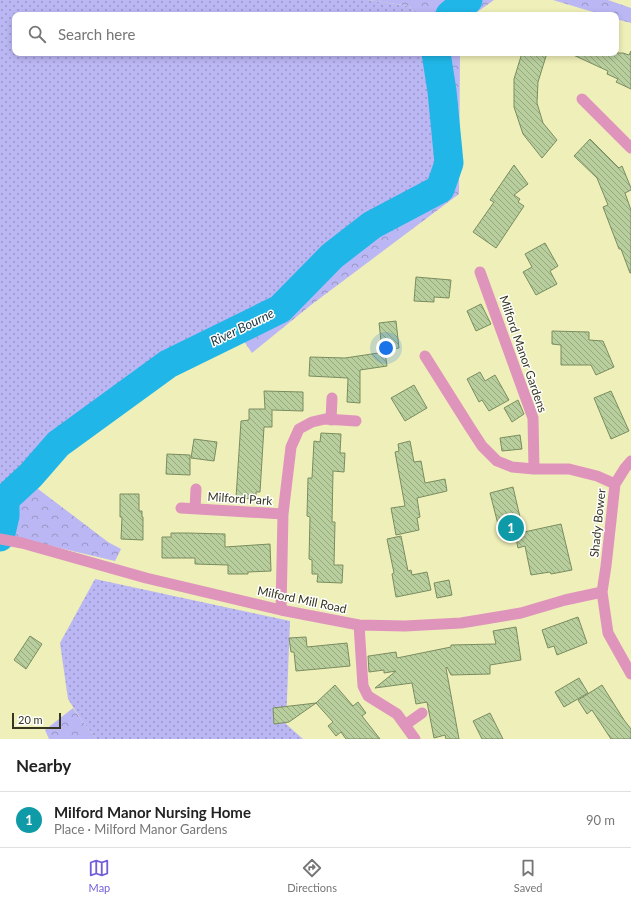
<!DOCTYPE html>
<meta charset="utf-8">
<style>
body{margin:0;font-family:Lato,sans-serif;background:#f6f6f6;color:#222}
.scale{position:absolute;left:12px;bottom:10px;width:49px;box-sizing:border-box;padding-left:4px;border:2px solid #353520;border-top:0;font-size:11px;line-height:14px;white-space:nowrap;color:#353520;-webkit-text-stroke:3px #fff;paint-order:stroke}
.you{position:absolute;left:386px;top:348px;width:14px;height:14px;margin:-10px;border:3px solid #fff;border-radius:50%;background:#1a73e8;box-shadow:0 0 0 6px #1a73e833}
.badge{display:grid;place-items:center;width:26px;height:26px;border-radius:50%;background:#735ed8;color:#fff;font-size:13px;font-weight:700}
.pin{position:absolute;translate:-50% -50%;border:2px solid #fff;box-shadow:0 1px 4px #0006}
.list{margin:0;padding:0;list-style:none}
h2{display:flex;justify-content:space-between;align-items:center;height:52px;margin:0;padding:0 16px;font-size:17px}
h2 small{font-size:13px;font-weight:400;color:#767676}
.list li{display:grid;grid-template-columns:26px 1fr auto;gap:12px;align-items:center;box-sizing:border-box;height:56px;padding:0 16px;border-top:1px solid #e0e0e0}
.list b{display:block;font-size:15px;white-space:nowrap}
.list p{margin:0;font-size:13px;white-space:nowrap;color:#767676}
.list em{font-size:13px;font-style:normal;color:#767676}
.icon{flex:none;width:22px;height:22px;fill:none;stroke:currentColor;stroke-width:2;stroke-linecap:round;stroke-linejoin:round}
.map{position:relative;flex:none;width:631px;height:739px;overflow:hidden}
.search{position:absolute;background:#fff;box-shadow:0 2px 6px #0003;left:12px;right:12px;top:12px;height:44px;display:flex;align-items:center;gap:10px;box-sizing:border-box;padding:0 14px;border-radius:8px;color:#767676;font-size:15px}
.sheet{height:108px;background:#fff}
nav{display:flex;justify-content:space-around;align-items:center;box-sizing:border-box;height:56px;border-top:1px solid #e0e0e0;background:#fff;font-size:11px;color:#767676}
nav a{display:grid;justify-items:center;gap:2px}
nav .on{color:#735ed8}
.map>svg:first-child{display:block}
</style>
<div class="map">
<svg width="631" height="739" viewBox="0 0 631 739">
<defs>
<pattern id="grass-dots" width="8" height="8" patternUnits="userSpaceOnUse"><rect width="8" height="8" fill="#bbb7f4"/><path d="M2 2h.1M6 6h.1" fill="none" stroke="#9996c5" stroke-width="1.8" stroke-linecap="round"/></pattern>
<pattern id="forest-crowns" width="20" height="18" patternUnits="userSpaceOnUse"><rect width="20" height="18" fill="#bbb7f4"/><path d="M2 6a3 3 0 1 1 6 0M12 15a3 3 0 1 1 6 0" fill="none" stroke="#9996c5"/></pattern>
<pattern id="building-back-hatch" width="6" height="6" patternUnits="userSpaceOnUse"><rect width="6" height="6" fill="#b8ce9d"/><path d="M-1 5l2 2M0 0l6 6M5-1l2 2" fill="none" stroke="#96a880"/></pattern>
</defs>
<rect width="100%" height="100%" fill="#efefb9"/>
<path fill="url(#grass-dots)" d="M0 0H369L409 6 416 15H15V53H428L438 143 435 169 428 183 277 297 126 381 0 488Z
M95 579 290 621 286 724 303 739H96L80 718 68 699 60 643Z"/>
<path fill="url(#forest-crowns)" d="M369 0H494L473 15H416L409 6Z
M553 0H608L631 8V23L616 19V15H603Z
M428 53H460L459 194 311 305 252 353 231 322 277 297 428 183 435 169 438 143Z
M17 473 108 542 121 549 115 561 0 534V488Z
M73 708 80 718 96 739H49L45 730Z"/>
<g fill="none" stroke-linecap="round" stroke-linejoin="round">
<path stroke="#20b6e7" stroke-width="29" d="M450 15 468 0
M0 537 5 516V499L31 475 58 444 168 364 280 309 332 256 372 225 440 189 449 163 442 91 436 53"/>
</g>
<path fill="url(#building-back-hatch)" stroke="#7a8d5f" d="M631 51V89L616 82 618 79 607 74 608 71 569 53H623L629 55Z
M522 53H547L538 82 537 103 543 123 557 140 542 158 523 134 514 107V79Z
M590 139 619 168 622 166 631 188V190L625 193 631 210V273H630L621 249H619L603 207 608 205 597 178 574 156Z
M514 165 528 184 514 195 520 199 518 202 524 206 496 248 473 232 494 202 490 200Z
M545 243 558 266 550 271 557 284 536 295 523 272 532 267 525 254Z
M416 277 451 280 449 298 434 297V302L414 301Z
M481 304 491 324 476 331 467 311Z
M396 321 399 348 382 350 379 323Z
M552 331 589 332V340L603 341 614 367 596 375 591 365H561V345L552 344Z
M385 352 387 366 360 370V403L347 402 348 378 309 376 310 357 345 358Z
M480 372 485 381 495 375 509 400 489 411 482 400 479 402 467 379Z
M414 385 427 408 405 421 391 398Z
M264 391 303 392V411L272 410V427H264L260 492H256V499L236 498 241 421 249 420V409H265Z
M611 391 629 431 611 439 594 398Z
M518 400 524 414 512 422 504 408Z
M321 433 341 434 340 453H345L344 472 333 471 332 522H335L334 565H343L342 583 317 582 318 574H312V560L309 559 310 517 307 516 308 478H312L314 441 320 442Z
M520 435 522 449 502 451 500 438Z
M194 439 217 442 214 461 191 458Z
M410 441 414 462 421 461 425 483 445 479 447 491 417 498 420 517 417 518 419 530 396 535 391 508 405 506 395 452 399 451 398 444Z
M167 454 190 455V475L166 474Z
M513 487 523 530 501 536 490 493Z
M120 494H139V511H142V517H143V540L121 539 122 517H120Z
M561 524 572 570 551 574 550 572 531 575 525 546 518 548 515 534Z
M171 533H188L225 534V547L270 544 271 571 248 572V574H228V565L195 564V558H162V537H171Z
M401 536 408 571 411 570 412 575 427 572 431 590 396 597 392 574 394 573 387 539Z
M449 580 452 595 437 598 434 583Z
M578 617 587 643 557 655 554 646 548 648 542 630Z
M516 627 521 660 490 665V674L451 675 447 667 446 668 459 739H446L445 735 434 738 427 702 416 704 412 683 375 688 396 671 384 673V670L369 672 368 656H369L396 652 397 658 451 647V645L496 644 493 631Z
M30 636 42 644 26 669 14 660Z
M306 637 307 647 347 643 350 666 296 671 294 652H291L289 638Z
M579 678 588 693 564 707 555 692Z
M335 685 353 706 358 702 366 713 362 716 380 739H346L341 732 336 736 328 726 333 722 316 703 289 722 274 724 273 708 316 703Z
M602 685 624 720 631 729V739H611L592 710 587 714 578 700Z
M490 713 503 739H482L473 721Z"/>
<g fill="none" stroke-linecap="round" stroke-linejoin="round">
<path stroke="#df94bb" stroke-width="11" d="M582 99 631 148
M480 272 533 418 534 469
M425 356 469 426 482 446 497 461 512 467 534 469H569L597 476 615 484
M331 420 332 398
M631 461 625 468 615 484 606 566 602 592 608 633 631 674
M181 508 283 514
M195 509 196 489
M0 539 22 543 146 578 281 610 359 625 405 626 461 623 521 613 565 600 602 592
M281 610 283 514 291 447 299 429 312 422 325 419 356 421
M359 625 363 686 368 696 397 714 415 739
M405 725 422 713"/>
</g>
<g text-anchor="middle" stroke-width="3" stroke-linejoin="round" paint-order="stroke">
<g font-size="12" fill="#353520" stroke="#fff">
<text transform="translate(523 354) rotate(71)" y="4">Milford Manor Gardens</text>
<text transform="translate(240 499) rotate(4)" y="4">Milford Park</text>
<text transform="translate(598 523) rotate(-84)" y="4">Shady Bower</text>
<text transform="translate(302 600) rotate(12)" y="4">Milford Mill Road</text>
</g>
<g font-size="13" font-style="italic" fill="#1c3743" stroke="#fff">
<text transform="translate(242 327) rotate(-26)" y="5">River Bourne</text>
</g>
</g>
</svg>
<div class="scale">20 m</div>
<div class="you"></div>
<div class="pin badge" style="left:511px;top:528px;background:#0f9aa8">1</div>
<div class="search"><svg class="icon" aria-label="search" viewBox="0 0 24 24"><circle cx="10" cy="10" r="6"/><path d="M15 15l6 6"/></svg>Search here</div>
</div>
<section class="sheet">
<h2>Nearby<small></small></h2>
<ul class="list">
<li><span class="badge" style="background:#0f9aa8">1</span><div><b>Milford Manor Nursing Home</b><p>Place · Milford Manor Gardens</p></div><em>90 m</em></li>
</ul>
</section>
<nav>
<a class="on"><svg class="icon" aria-label="map" viewBox="0 0 24 24"><path d="M3 6l6-2 6 2 6-2v14l-6 2-6-2-6 2zM9 4v14M15 6v14"/></svg>Map</a>
<a><svg class="icon" aria-label="directions" viewBox="0 0 24 24"><path d="M12 3l9 9-9 9-9-9zM9 14v-3h6M13 9l2 2-2 2"/></svg>Directions</a>
<a><svg class="icon" aria-label="saved" viewBox="0 0 24 24"><path d="M7 4h10v16l-5-4-5 4z"/></svg>Saved</a>
</nav>
